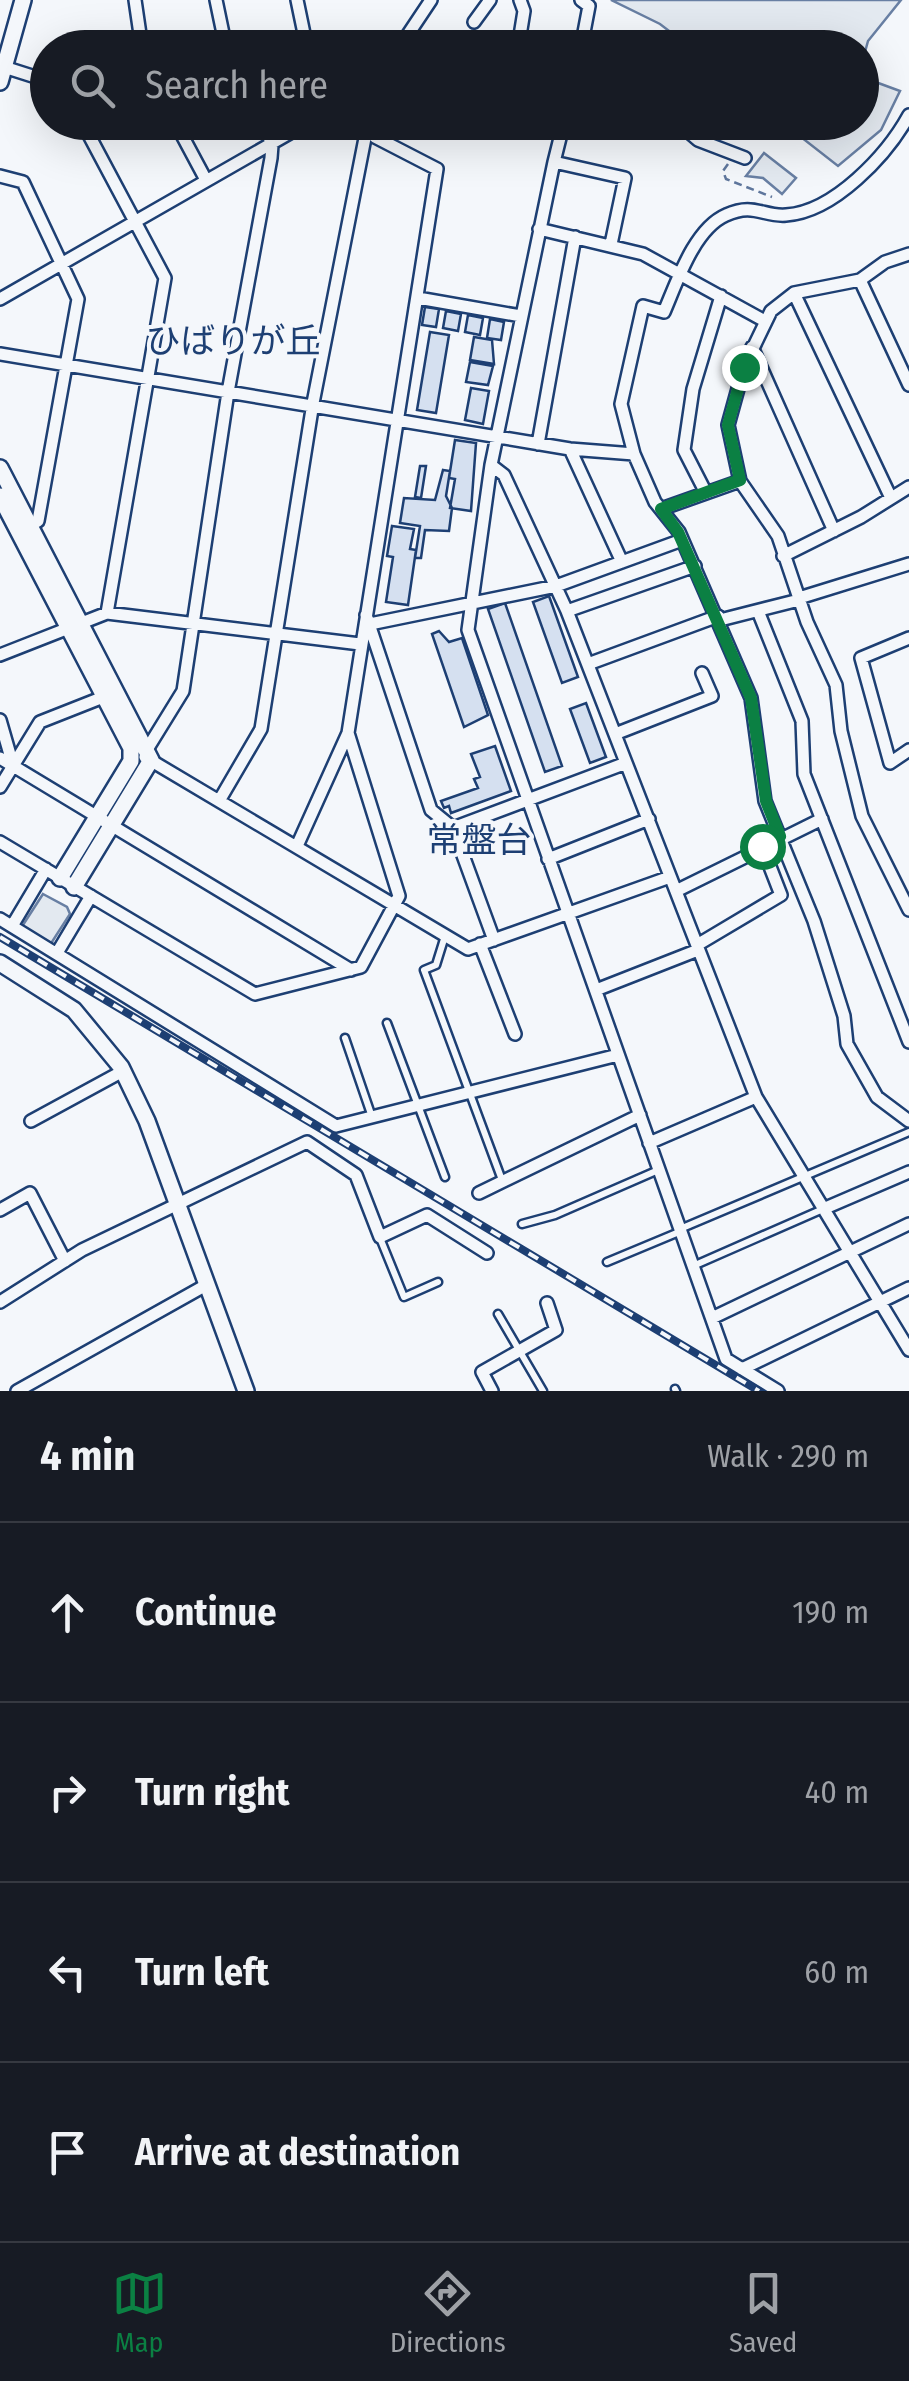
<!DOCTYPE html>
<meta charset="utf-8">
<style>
body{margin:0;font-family:"Fira Sans Condensed","Noto Sans JP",sans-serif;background:#20242c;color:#f1f3f6}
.stop{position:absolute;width:30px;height:30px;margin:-22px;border:8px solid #0b8043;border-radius:50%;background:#fff}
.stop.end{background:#0b8043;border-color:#fff;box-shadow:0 2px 10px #0008}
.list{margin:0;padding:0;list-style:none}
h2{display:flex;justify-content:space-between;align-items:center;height:130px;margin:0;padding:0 40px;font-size:42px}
h2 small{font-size:32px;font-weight:400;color:#9ea1a6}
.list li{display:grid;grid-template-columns:65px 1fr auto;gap:30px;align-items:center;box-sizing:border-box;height:180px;padding:0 40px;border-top:2px solid #363941}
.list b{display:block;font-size:38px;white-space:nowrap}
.list em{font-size:32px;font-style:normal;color:#9ea1a6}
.icon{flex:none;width:55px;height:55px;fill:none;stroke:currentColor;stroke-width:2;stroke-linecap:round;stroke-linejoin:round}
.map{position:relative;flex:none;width:909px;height:1391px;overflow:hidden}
.search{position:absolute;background:#171b24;box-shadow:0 10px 40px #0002;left:30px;right:30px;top:30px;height:110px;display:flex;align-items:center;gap:25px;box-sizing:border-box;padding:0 35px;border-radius:55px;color:#9ea1a6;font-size:38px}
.sheet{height:850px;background:#171b24}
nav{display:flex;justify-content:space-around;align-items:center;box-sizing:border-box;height:140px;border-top:2px solid #363941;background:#171b24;font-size:28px;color:#9ea1a6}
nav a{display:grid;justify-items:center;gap:5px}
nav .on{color:#0b8043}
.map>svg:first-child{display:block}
</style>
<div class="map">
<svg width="909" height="1391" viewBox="0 0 909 1391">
<rect width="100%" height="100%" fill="#f4f7fb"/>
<path fill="#e3e9f0" stroke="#687fa3" stroke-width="2.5" d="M611 0H901L868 41 862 63V48L690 47 660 24Z
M862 77 900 91 881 130 838 166 783 123 862 122Z
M764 153 796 178 782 194 763 178 746 176Z
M43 894 67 907 70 914 50 945 21 928Z"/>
<path fill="#d5e0f0" stroke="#1d3f73" stroke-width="2.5" d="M425 307 439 309 436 327 422 325Z
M446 311 461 314 458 331 443 328Z
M468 315 483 318 480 335 465 332Z
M490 319 504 322 501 340 487 338Z
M430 332 449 335 436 413 417 410Z
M474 337 492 340 494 364 470 360Z
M470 362 493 366 488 385 466 382Z
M471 388 489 391 483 424 465 420Z
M455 440 476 443 471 511 450 508 455 479 449 478Z
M420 466H426L421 498 415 497Z
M443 470 450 471 446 496 452 508 449 531 425 530 421 558H415L420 526 400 523 404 498 435 500Z
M392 526 414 529 410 549 416 550 408 605 386 602 393 557 387 556Z
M549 596 578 677 562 683 533 602Z
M505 603 562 766 545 772 488 609Z
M439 631 449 642 462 638 488 715 464 727 432 634Z
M586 703 606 757 590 763 570 709Z
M495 746 511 791 451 813 449 806 444 808 441 801 478 788 474 779 480 777 471 754Z"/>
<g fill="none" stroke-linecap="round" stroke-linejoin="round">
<g stroke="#1d3f73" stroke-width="11">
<path id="service" d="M445 936 436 965 424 970 502 1180
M387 1023 445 1177
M345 1038 372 1117
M522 1224 555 1215 656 1171
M680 1229 909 1132
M380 1238 404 1297 438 1282
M607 1262 679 1232
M693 1266 823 1209
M498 1314 543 1391
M675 1389 676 1391"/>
</g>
<g stroke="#1d3f73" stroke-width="16">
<path id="minor" d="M135 0 142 48
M216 0 226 48
M297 0 307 48
M474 22 490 0
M399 48 431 0
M518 48 524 11 520 0
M581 48 589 6 581 0
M4 67 48 81
M909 115C887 155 834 212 786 215 763 217 754 202 726 215 694 229 677 282 664 312L643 306 621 404 634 454 655 502 679 532 751 698 765 801 814 921 844 1016 847 1044 877 1097 909 1121
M82 122 165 278 107 613
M175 122 206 180
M564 122 554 162 625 178 611 244
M677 122 698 140 745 158
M554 162 491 465 468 630 726 1359 778 1391
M0 176 23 182 78 299 38 521 24 529
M539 229 643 254 763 320
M909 254 885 262 860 280 794 293 771 311 744 367 728 425 740 481 778 536 807 622 836 685 841 731 862 816 909 910
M860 280 909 385
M794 293 891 498
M418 298 521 316
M0 299 309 122
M752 347 834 531
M0 354 570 449 634 454
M538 444 575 237
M570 449 622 562
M491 465 504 475 567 611 756 1097 909 1350
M706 493 684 450 693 389 721 296
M661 509 740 481
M783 556 861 517 909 487
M799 598 909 564
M567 611 695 566
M758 611 802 721 804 774 909 1042
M366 615 431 810 453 828 494 940
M720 620 799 600
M370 624 556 586 682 540
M909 638 861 658 890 763 909 750
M0 655 107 613 360 644
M588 664 718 616
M0 720 13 765
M615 734 712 696 702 673
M146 751 183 691 228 392 271 158 272 145 263 122
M145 757 468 949 670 877
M0 758 351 970
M0 787 40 722 111 694
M219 801 261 729 313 403 367 128
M453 828 626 763
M0 842 255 994 361 967 399 896 348 733
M297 846 348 733 437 169 375 137 363 122
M548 859 649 819
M676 891 822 819
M0 919 336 1126 618 1055
M12 926 46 869
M480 944 515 1034
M697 945 781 895 762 846
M57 953 91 896
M596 990 698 950
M31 1121 123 1071
M649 1143 756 1097
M479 1193 640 1115
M823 1209 909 1172
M0 1210 30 1193 65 1261
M0 1302 82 1250 307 1142 356 1175 380 1237 427 1215 487 1253
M712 1318 909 1224
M742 1369 909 1288
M17 1391 208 1284
M492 1391 482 1372 556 1330 547 1303"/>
</g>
<g stroke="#1d3f73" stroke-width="20">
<path id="tertiary" d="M0 82 23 0
M0 468 151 760 74 887
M0 496 131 748V761L60 878
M0 963 74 1010 121 1067 147 1121 246 1391"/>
</g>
<path stroke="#5e769c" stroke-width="2.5" stroke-dasharray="8 5" stroke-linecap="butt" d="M728 164 723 171 726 179 772 197"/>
<use href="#service" stroke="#f4f7fb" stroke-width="6"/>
<use href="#minor" stroke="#f4f7fb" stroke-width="11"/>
<use href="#tertiary" stroke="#f4f7fb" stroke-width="15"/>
<g stroke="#1d3f73" stroke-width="8">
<path id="rail" d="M0 937 759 1391"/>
</g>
<use href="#rail" stroke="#f4f7fb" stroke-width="4" stroke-dasharray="11" stroke-linecap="butt"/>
</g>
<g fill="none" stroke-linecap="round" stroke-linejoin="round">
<path stroke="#0b8043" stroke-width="12" d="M744 367 728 425 740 480 661 509 678 532 751 698 766 801 780 836 762 846"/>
</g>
<g text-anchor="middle" stroke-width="8" stroke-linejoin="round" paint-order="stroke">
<g font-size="35" fill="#1d3f73" stroke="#f4f7fb">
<text x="233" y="353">ひばりが丘</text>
<text x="479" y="852">常盤台</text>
</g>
</g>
</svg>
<div class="stop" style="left:762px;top:846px"></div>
<div class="stop end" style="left:744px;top:367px"></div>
<div class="search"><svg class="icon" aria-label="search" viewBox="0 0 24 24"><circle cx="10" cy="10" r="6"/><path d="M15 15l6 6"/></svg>Search here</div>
</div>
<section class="sheet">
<h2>4 min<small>Walk · 290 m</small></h2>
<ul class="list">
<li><svg class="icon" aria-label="ahead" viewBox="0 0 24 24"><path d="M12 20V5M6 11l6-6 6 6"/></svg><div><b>Continue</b></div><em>190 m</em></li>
<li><svg class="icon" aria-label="right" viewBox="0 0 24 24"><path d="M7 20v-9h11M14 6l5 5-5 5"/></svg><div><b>Turn right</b></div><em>40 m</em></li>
<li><svg class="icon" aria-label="left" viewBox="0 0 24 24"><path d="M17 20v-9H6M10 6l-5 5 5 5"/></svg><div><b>Turn left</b></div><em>60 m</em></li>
<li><svg class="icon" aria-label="arrive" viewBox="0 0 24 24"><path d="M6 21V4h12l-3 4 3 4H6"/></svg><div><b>Arrive at destination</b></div></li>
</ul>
</section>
<nav>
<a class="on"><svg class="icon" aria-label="map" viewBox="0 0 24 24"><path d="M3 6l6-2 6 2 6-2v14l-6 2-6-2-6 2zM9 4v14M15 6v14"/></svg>Map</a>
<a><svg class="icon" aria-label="directions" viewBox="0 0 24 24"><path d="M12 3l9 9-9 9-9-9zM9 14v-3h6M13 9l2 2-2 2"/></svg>Directions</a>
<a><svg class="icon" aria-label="saved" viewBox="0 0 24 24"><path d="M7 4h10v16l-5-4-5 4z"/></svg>Saved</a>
</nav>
